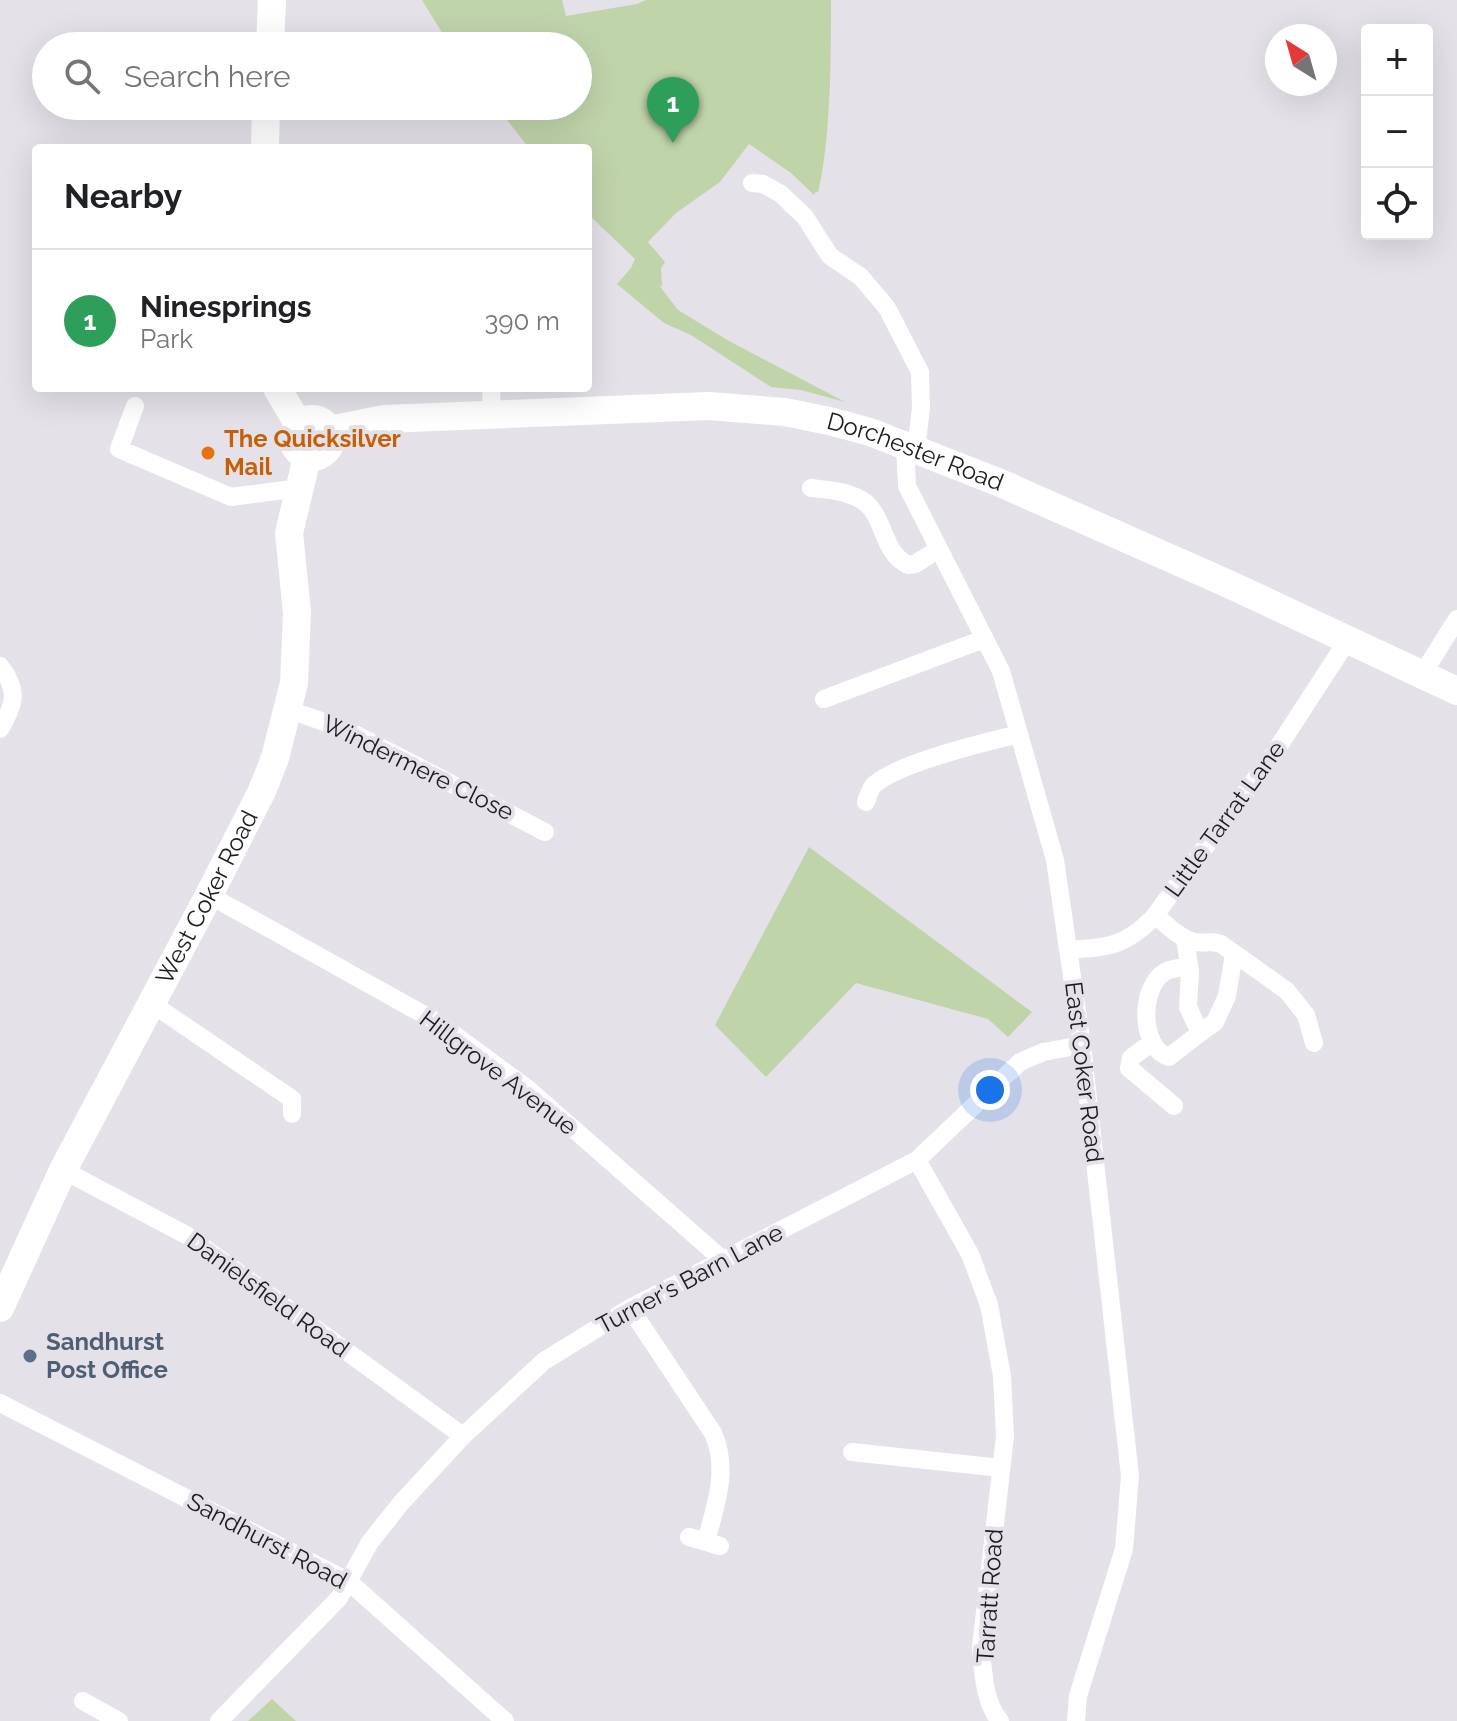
<!DOCTYPE html>
<meta charset="utf-8">
<style>
body{margin:0;font-family:Raleway,sans-serif;background:#f2f2f2;color:#202124}
.controls{position:absolute;right:24px;top:24px;display:grid;overflow:hidden;border-radius:8px;box-shadow:0 8px 32px #0002}
.controls button{width:72px;height:72px;display:grid;place-items:center;padding:0;border:0;border-bottom:2px solid #e0e0e0;background:#fff;color:#202124;font:40px sans-serif}
.compass{position:absolute;left:1265px;top:24px;width:72px;height:72px;border-radius:50%;background:#fff;box-shadow:0 8px 32px #0002;rotate:323deg}
.you{position:absolute;left:990px;top:1090px;width:28px;height:28px;margin:-20px;border:6px solid #fff;border-radius:50%;background:#1a73e8;box-shadow:0 0 0 12px #1a73e833}
.badge{display:grid;place-items:center;width:52px;height:52px;border-radius:50%;background:#786131;color:#fff;font-size:26px;font-weight:700}
.pin{position:absolute;translate:-50% -66px;filter:drop-shadow(0 2px 4px #0008)}
.pin::after{content:'';position:absolute;top:42px;width:28px;height:24px;background:inherit;clip-path:polygon(0 0,100% 0,50% 100%)}
.list{margin:0;padding:0;list-style:none}
h2{display:flex;justify-content:space-between;align-items:center;height:104px;margin:0;padding:0 32px;font-size:34px}
h2 small{font-size:26px;font-weight:400;color:#757577}
.list li{display:grid;grid-template-columns:52px 1fr auto;gap:24px;align-items:center;box-sizing:border-box;height:144px;padding:0 32px;border-top:2px solid #e0e0e0}
.list b{display:block;font-size:30px;white-space:nowrap}
.list p{margin:0;font-size:26px;white-space:nowrap;color:#757577}
.list em{font-size:26px;font-style:normal;color:#757577}
.icon{flex:none;width:44px;height:44px;fill:none;stroke:currentColor;stroke-width:2;stroke-linecap:round;stroke-linejoin:round}
.map{position:relative;flex:none;width:1457px;height:1721px;overflow:hidden}
.search{position:absolute;background:#fff;box-shadow:0 8px 32px #0002;left:32px;top:32px;width:560px;height:88px;display:flex;align-items:center;gap:20px;box-sizing:border-box;padding:0 28px;border-radius:44px;color:#757577;font-size:30px}
.panel{position:absolute;background:#fff;box-shadow:0 8px 32px #0002;left:32px;top:144px;width:560px;height:248px;border-radius:8px}
.map>svg:first-child{display:block}
</style>
<div class="map">
<svg width="1457" height="1721" viewBox="0 0 1457 1721">
<rect width="100%" height="100%" fill="#e4e1e8"/>
<path fill="#c0d4aa" d="M422 0H562L566 16 637 4 646 0H831C831 57 831 139 818 193L816 191 814 195 791 173 749 144 720 182 676 213 648 242 665 262 661 268 662 287 658 284 678 310 729 341 845 402 801 390 771 387 691 335 664 323 617 284 631 268 635 259 588 214V148H529L496 106H578V46H453L444 36Z
M809 847 1032 1012 1008 1037 988 1019 856 983 766 1077 715 1025Z
M272 1699 296 1721H248Z"/>
<g fill="none" stroke-linecap="round" stroke-linejoin="round">
<path stroke="#fff" stroke-width="18" d="M752 183 763 184 781 194 805 217 830 256 861 277 887 308 920 372 921 408 916 449
M491 388 492 415
M135 406 119 449 231 497 299 488
M905 444 907 486 1001 671 1055 860 1082 1045 1130 1476 1124 1549 1078 1696 1076 1721
M811 488C829 490 851 491 866 503 886 521 882 552 908 565L915 564 939 549
M0 666C19 690 15 704 0 729
M1422 675 1457 619
M824 699 984 639
M289 710 345 729 545 832
M866 802C868 796 870 789 874 785 897 763 986 742 1019 734
M209 895 437 1022 528 1089 723 1260
M1155 915C1166 924 1180 939 1195 942 1205 944 1211 940 1221 944L1287 991 1306 1015 1314 1043
M1185 938 1190 972 1188 1007 1200 1033 1215 1022 1227 996 1234 954
M1068 950C1107 948 1125 946 1153 918L1273 755 1347 641
M1189 966C1182 968 1171 968 1165 972 1140 986 1139 1048 1169 1057L1200 1033
M151 1003 292 1099V1114
M1151 1043 1131 1058 1129 1068 1174 1106
M917 1160 970 1254 989 1305 1002 1376 1005 1436 981 1647C983 1671 984 1702 1000 1721
M63 1170 188 1236 463 1436
M630 1308 713 1433C729 1469 716 1505 706 1541
M0 1403 348 1581 505 1721
M852 1452 1001 1468
M689 1537 720 1546
M83 1701 119 1721
M219 1721 339 1598 370 1542 401 1503 463 1436 544 1361 630 1308 917 1160 1020 1062 1043 1052 1082 1045"/>
<g stroke="#fff" stroke-width="28">
<path d="M270 46 272 0"/>
<path d="M265 148 266 106"/>
<path d="M277 388 299 425"/>
<circle cx="312" cy="438" r="19"/>
<path id="s1" d="M329 430 384 419 709 406 785 412 829 421 870 432 998 482 1233 586 1457 691"/>
<path id="s2" d="M0 1308 63 1170 209 895 262 791 275 758 294 683 297 613 289 533 307 457"/>
</g>
</g>
<circle fill="#e8710a" stroke="#e4e1e8" stroke-width="3" cx="208" cy="453" r="8"/>
<circle fill="#5c6f8a" stroke="#e4e1e8" stroke-width="3" cx="30" cy="1356" r="8"/>
<g text-anchor="middle" stroke-width="8" stroke-linejoin="round" paint-order="stroke">
<g font-size="24" font-weight="bold" fill="#c56008" stroke="#e4e1e8" text-anchor="start">
<text x="224" y="447">The Quicksilver<tspan x="224" dy="28">Mail</tspan></text>
</g>
<g font-size="24" fill="#1c1b1d" stroke="#e4e1e8">
<text dy="8" stroke="none"><textPath href="#s1" startOffset="594">Dorchester Road</textPath></text>
<text transform="translate(418 768) rotate(26)" y="8">Windermere Close</text>
<text transform="translate(1225 819) rotate(-54)" y="8">Little Tarrat Lane</text>
<text dy="8" stroke="none"><textPath href="#s2" startOffset="460">West Coker Road</textPath></text>
<text transform="translate(1084 1072) rotate(83)" y="8">East Coker Road</text>
<text transform="translate(498 1073) rotate(37)" y="8">Hillgrove Avenue</text>
<text transform="translate(690 1279) rotate(-28)" y="8">Turner's Barn Lane</text>
<text transform="translate(268 1295) rotate(36)" y="8">Danielsfield Road</text>
<text transform="translate(267 1541) rotate(28)" y="8">Sandhurst Road</text>
<text transform="translate(990 1596) rotate(-86)" y="8">Tarratt Road</text>
</g>
<g font-size="24" font-weight="bold" fill="#4e5e75" stroke="#e4e1e8" text-anchor="start">
<text x="46" y="1350">Sandhurst<tspan x="46" dy="28">Post Office</tspan></text>
</g>
</g>
</svg>
<div class="controls">
<button>+</button>
<button>−</button>
<button><svg class="icon" aria-label="locate" viewBox="0 0 24 24"><circle cx="12" cy="12" r="6"/><path d="M12 2v4M12 18v4M2 12h4M18 12h4"/></svg></button>
</div>
<svg class="compass" viewBox="-18 -18 36 36"><path d="M0-13l5 13h-10z" fill="#e53935"/><path d="M0 13l5-13h-10z" fill="#757577"/></svg>
<div class="you"></div>
<div class="pin badge" style="left:673px;top:143px;background:#2e9e5b">1</div>
<div class="search"><svg class="icon" aria-label="search" viewBox="0 0 24 24"><circle cx="10" cy="10" r="6"/><path d="M15 15l6 6"/></svg>Search here</div>
<section class="panel">
<h2>Nearby<small></small></h2>
<ul class="list">
<li><span class="badge" style="background:#2e9e5b">1</span><div><b>Ninesprings</b><p>Park</p></div><em>390 m</em></li>
</ul>
</section>
</div>
